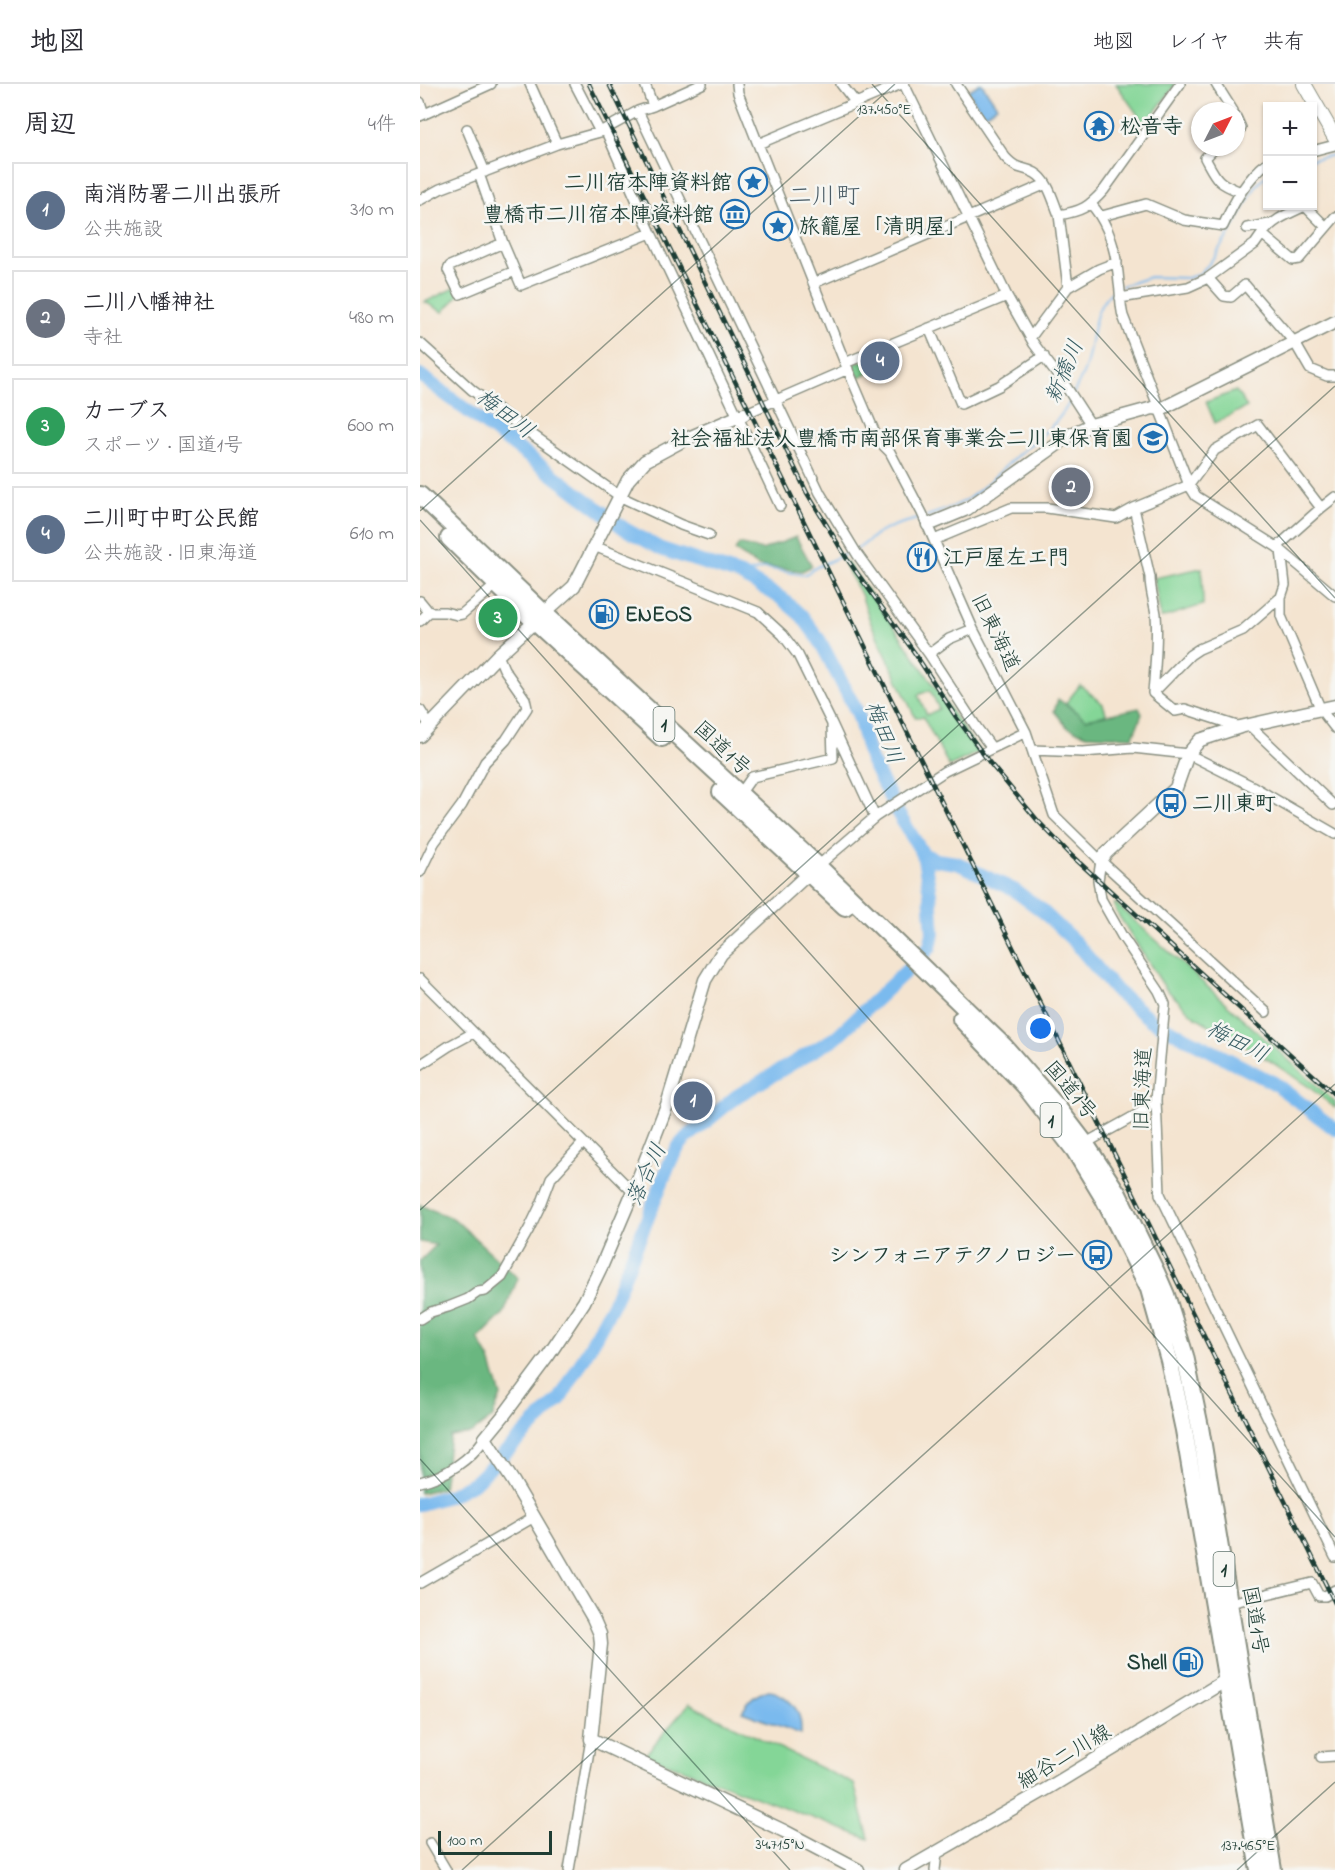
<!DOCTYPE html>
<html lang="ja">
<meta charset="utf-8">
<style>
body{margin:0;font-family:"Indie Flower","Klee One",sans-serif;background:#f7f7f7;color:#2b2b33}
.controls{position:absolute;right:18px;top:18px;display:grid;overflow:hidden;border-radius:0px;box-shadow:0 2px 4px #0004}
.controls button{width:54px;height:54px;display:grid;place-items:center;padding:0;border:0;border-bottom:2px solid #e1e1e2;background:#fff;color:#2b2b33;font:30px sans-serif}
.compass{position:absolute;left:771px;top:18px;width:54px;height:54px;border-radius:50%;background:#fff;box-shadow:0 2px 4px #0004;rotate:48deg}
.scale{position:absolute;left:18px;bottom:15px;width:114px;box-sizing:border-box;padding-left:6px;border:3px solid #1f3d34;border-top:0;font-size:16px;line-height:21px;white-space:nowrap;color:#1f3d34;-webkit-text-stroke:4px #f6f6f2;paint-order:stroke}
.you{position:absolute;left:621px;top:945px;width:21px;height:21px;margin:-15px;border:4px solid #fff;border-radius:50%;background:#1a73e8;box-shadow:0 0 0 9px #1a73e833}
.badge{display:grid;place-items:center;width:39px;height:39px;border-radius:50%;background:#1f6fb2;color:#fff;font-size:20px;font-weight:700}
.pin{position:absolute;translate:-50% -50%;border:3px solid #fff;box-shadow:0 2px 6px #0006}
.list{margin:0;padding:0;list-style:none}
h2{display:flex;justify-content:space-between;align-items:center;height:78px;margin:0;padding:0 24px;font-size:26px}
h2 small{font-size:20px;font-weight:400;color:#7c7c81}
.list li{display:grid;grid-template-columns:39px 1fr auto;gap:18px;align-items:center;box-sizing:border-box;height:96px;margin:0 12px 12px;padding:0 12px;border:2px solid #e1e1e2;border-radius:0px}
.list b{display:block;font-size:22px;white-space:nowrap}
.list p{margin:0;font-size:20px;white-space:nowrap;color:#7c7c81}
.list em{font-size:20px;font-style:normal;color:#7c7c81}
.map{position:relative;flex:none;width:915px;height:1786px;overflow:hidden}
header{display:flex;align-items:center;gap:36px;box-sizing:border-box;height:84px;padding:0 30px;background:#fff;border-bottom:2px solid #e1e1e2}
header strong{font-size:28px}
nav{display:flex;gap:33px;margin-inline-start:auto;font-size:21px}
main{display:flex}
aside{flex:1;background:#fff}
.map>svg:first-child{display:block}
</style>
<header>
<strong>地図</strong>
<nav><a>地図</a><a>レイヤ</a><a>共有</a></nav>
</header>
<main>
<aside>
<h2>周辺<small>4件</small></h2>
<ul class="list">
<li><span class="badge" style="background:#5c6f8a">1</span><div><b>南消防署二川出張所</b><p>公共施設</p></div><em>310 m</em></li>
<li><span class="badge" style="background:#6b7280">2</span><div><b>二川八幡神社</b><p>寺社</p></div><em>480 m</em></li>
<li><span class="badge" style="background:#2e9e5b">3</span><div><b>カーブス</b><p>スポーツ · 国道1号</p></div><em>600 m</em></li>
<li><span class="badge" style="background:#5c6f8a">4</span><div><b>二川町中町公民館</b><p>公共施設 · 旧東海道</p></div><em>610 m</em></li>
</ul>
</aside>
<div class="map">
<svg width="915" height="1786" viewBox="0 0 915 1786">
<rect width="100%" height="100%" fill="#f6f6f2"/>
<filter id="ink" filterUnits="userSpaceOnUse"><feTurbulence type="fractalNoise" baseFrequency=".0167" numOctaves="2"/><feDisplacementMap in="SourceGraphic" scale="12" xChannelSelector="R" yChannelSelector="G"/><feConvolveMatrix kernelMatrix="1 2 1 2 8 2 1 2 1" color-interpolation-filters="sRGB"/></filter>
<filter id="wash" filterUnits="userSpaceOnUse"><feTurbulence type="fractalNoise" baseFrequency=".008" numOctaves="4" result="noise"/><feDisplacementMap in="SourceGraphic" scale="24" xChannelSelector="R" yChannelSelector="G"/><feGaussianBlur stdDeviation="1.35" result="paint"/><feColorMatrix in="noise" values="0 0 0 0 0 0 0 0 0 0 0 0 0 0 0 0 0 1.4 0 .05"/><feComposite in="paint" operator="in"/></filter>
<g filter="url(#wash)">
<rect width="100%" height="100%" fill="#f4e4d0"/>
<path fill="#84d697" stroke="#528a66" stroke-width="1.5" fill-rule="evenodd" d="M696 0H756L725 41Z
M36 203 40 210 23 228 5 218Z
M453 273 457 285 439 293 433 280Z
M816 307 827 323 795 339 786 318Z
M426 477 477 547 559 668 529 682 503 633H495L450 537 441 510 424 480ZM510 606 519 625 507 631 498 611Z
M782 484 783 521 741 534 734 494Z
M660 601 683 620 686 629 680 639 670 641 646 619Z
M695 819 915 1018V1024L889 1003 847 975 774 932 745 904 697 829 694 822Z
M269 1620 434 1700 449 1755 225 1671Z"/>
<path fill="#6bb780" stroke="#457a5a" stroke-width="1.5" d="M376 453 392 482 382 487 338 482 315 467 319 460 342 466Z
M638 615 666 635 719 624 722 630 713 653 667 651 647 643 634 627Z
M0 1121 34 1135 98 1194 84 1229 58 1255 70 1276 81 1312 72 1334 52 1349 30 1352 23 1404 0 1409V1177L16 1161 0 1158Z"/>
<path fill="#7abaee" stroke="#4c7c91" stroke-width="1.5" d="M559 0H562L577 22 564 31 548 7Z
M349 1607C362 1608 377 1621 380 1635 381 1639 381 1645 381 1650L322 1628C329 1617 335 1609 349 1607Z"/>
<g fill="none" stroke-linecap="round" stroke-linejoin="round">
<path stroke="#7abaee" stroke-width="2" d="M892 75 915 71
M702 202 730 193 768 194 779 190 789 180 810 149 836 102 848 90
M653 310C657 302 662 293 665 285 674 259 670 219 697 205
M507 432C521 427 537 423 549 414 567 402 582 385 598 371 619 352 638 342 651 315
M437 465C446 460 452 452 461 448 473 440 488 438 501 434
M321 491 345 484 384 491 397 483 432 467"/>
<path stroke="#7abaee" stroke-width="14" d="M0 291 205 445 241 465 321 491 361 514 382 532 400 557 438 630 450 674 479 731 503 770 516 776 537 779 594 806 620 825 655 858 696 907 731 936 854 999 915 1045
M0 1420 31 1411 55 1398 140 1315 165 1272 193 1220 251 1076 259 1062 266 1054 317 1012 415 954 502 872 510 863 513 849 510 809 503 770"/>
</g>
</g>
<g filter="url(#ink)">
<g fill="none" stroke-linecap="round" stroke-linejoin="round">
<g stroke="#8a9082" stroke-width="12">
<path id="street" d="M110 0 137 60
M155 0 180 48
M225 0 233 22
M317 0 318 9 338 60 425 279 458 356 470 368 502 429 553 545 606 648 634 731 681 777 846 928
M421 0 436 19
M484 0 587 212 614 260 647 304 671 341
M536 0 585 73C599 88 601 81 615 89 629 97 633 117 639 131 662 127 669 123 684 106L760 0
M796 0 813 27
M0 18 4 30
M218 27 400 409 437 470 509 570 557 644 571 663
M0 32 71 0
M816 33 821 44 816 48
M47 45 65 88
M185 45 231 149 360 422
M338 60 481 0
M796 63 785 74C797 96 797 99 821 108
M892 67 915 61
M59 90 83 159 101 201 231 149
M0 116 20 105 137 60 180 48 218 27 233 22 282 0
M671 120C690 141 697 172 699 199 701 211 700 221 703 232L769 401 776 412 857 463 915 512
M639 131 648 203
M682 132 726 120 764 136 803 142C814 118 826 95 848 78
M827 144 850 140
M842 150C854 135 868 130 885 122L906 143
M83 159 30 182 28 186 40 210 95 187
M788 194 804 212 811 213 825 201 875 259 890 285 907 292H915
M394 199 626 100
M700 214 768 203 788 194 835 160 842 150 873 176 879 175 915 133
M509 244 541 320 579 302 624 272
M611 253 648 203 679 185 697 178
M0 259 52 306 100 342 201 413 261 441 289 451
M425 279 587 212
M324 330 428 285
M714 424 769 401 795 366 838 341 901 424
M514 456 591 424H627L696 434 714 424 730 493C730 506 734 517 736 530 738 556 735 583 733 609L755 627 765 625 820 643
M174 462 338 528 363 551 378 571 412 640
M857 463 901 424 915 413
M861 466 865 501 861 513V532L901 626 915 644
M0 517 9 528
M0 537 9 528H25L37 531 42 530 77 500
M509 570 529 555 553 545
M733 609 770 571 779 565 823 546 861 513
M0 626 10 642
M829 641 913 721
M612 666 663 668 713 664 768 670 832 702 915 750
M320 710 332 693 413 674 412 640 455 733 398 782
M455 733 525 687 606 648
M681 777 678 796 681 815 702 852 739 907 745 920 736 1016 740 1110 915 1473
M0 788 14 759 42 721 65 678 86 656 107 624 105 615 84 585 78 571
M0 895 213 1108
M0 981 29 962 53 949
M664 1060 720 1029 736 1016
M0 1235 11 1228 28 1223 48 1215 58 1208 65 1207 82 1193 109 1145 122 1118 131 1094 163 1059
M0 1398C26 1392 50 1376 65 1354
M0 1499 114 1433
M810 1519 892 1499 899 1512H905L915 1506
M901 1673 915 1672
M10 1759 26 1786
M149 1786 171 1655
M515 1786 517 1769"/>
</g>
<g stroke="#8a9082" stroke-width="15">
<path id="secondary" d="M508 441 547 425 652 350 671 341 733 324 741 325 915 238
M0 652 78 571 154 502 208 396 225 377 264 356 324 330
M681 777 686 769 756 704 768 670 780 656 820 643 915 622
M388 790 301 870 285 896 247 1021 213 1108 182 1181 164 1218 128 1272 84 1331 65 1354 93 1397 173 1534 180 1550 181 1560 171 1655 364 1747 438 1786
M486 1786 630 1703 808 1595 812 1594"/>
</g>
<g stroke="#8a9082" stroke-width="16">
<path id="primary" d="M884 0 915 54"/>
</g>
<g stroke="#8a9082" stroke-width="20">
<path id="highway" d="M0 411 124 529 398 782 585 963 639 1025 665 1059 697 1108 736 1188 746 1211 765 1272 780 1343 853 1786
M29 454 114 537 242 654
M301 708 425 823
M541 935 604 1001 655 1067 684 1115 729 1205 749 1276 764 1346 839 1786"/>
</g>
<use href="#street" stroke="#fff" stroke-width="9"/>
<use href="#secondary" stroke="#fff" stroke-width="12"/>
<use href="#primary" stroke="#fff" stroke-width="14"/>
<use href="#highway" stroke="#fff" stroke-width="16"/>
<g stroke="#1f3d34" stroke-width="4.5">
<path id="rail" d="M169 0 915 1519
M189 0 387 409 406 440 427 475 494 568 536 633 569 678 618 737 652 772 915 1011"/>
</g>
<use href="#rail" stroke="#f6f6f2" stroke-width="2" stroke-dasharray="7" stroke-linecap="butt"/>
</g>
</g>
<path fill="none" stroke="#1f3d34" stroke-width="1.5" stroke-opacity="0.45" d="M452 0 915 514M0 427 475 0M0 436 915 1453M0 1126 915 302M0 1375 370 1786M42 1786 915 1000M817 1786 915 1698"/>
<defs>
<g id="temple-ring" transform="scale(1.5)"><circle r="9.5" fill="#f6f6f2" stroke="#1f6fb2" stroke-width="1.5"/><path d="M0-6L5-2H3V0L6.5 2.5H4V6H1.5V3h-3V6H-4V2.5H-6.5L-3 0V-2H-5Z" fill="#1f6fb2"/></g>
<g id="sight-ring" transform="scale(1.5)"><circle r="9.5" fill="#f6f6f2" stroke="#1f6fb2" stroke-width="1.5"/><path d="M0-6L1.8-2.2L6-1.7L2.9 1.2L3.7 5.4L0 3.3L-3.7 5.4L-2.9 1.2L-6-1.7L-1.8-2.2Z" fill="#1f6fb2"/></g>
<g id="museum-ring" transform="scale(1.5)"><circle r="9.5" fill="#f6f6f2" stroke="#1f6fb2" stroke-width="1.5"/><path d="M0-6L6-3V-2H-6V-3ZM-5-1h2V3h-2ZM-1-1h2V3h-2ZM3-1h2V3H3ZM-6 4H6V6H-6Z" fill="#1f6fb2"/></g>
<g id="school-ring" transform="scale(1.5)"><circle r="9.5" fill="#f6f6f2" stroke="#1f6fb2" stroke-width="1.5"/><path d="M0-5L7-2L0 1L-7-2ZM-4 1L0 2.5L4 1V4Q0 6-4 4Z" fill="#1f6fb2"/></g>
<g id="restaurant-ring" transform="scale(1.5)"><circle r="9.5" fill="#f6f6f2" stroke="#1f6fb2" stroke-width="1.5"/><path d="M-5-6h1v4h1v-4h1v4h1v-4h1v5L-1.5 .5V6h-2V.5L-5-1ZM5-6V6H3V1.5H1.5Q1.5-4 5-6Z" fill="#1f6fb2"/></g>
<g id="fuel-ring" transform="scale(1.5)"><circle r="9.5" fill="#f6f6f2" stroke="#1f6fb2" stroke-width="1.5"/><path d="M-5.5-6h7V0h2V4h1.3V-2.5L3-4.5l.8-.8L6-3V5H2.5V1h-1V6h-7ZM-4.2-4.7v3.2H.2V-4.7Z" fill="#1f6fb2"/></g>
<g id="bus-ring" transform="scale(1.5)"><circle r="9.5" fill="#f6f6f2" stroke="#1f6fb2" stroke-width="1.5"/><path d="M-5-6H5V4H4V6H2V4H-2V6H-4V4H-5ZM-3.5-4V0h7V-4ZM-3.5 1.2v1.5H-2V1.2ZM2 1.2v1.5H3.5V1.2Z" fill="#1f6fb2"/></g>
</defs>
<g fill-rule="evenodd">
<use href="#temple-ring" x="679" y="42"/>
<use href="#sight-ring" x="333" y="98"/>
<use href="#museum-ring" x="315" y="130"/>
<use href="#sight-ring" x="358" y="142"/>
<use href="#school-ring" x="733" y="354"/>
<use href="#restaurant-ring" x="502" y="473"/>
<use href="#fuel-ring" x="184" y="530"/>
<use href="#bus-ring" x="751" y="719"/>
<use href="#bus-ring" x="677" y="1171"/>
<use href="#fuel-ring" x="768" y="1578"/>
</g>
<g text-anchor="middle" stroke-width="5" stroke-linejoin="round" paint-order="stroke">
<g fill="#f6f6f2" stroke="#60746d" stroke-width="1.5">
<rect x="233.5" y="623" width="21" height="34" rx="4.5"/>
<rect x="620.5" y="1019" width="21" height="34" rx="4.5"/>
<rect x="793.5" y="1468" width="21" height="34" rx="4.5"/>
</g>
<g font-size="20" font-weight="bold" fill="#1f3d34">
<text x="244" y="647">1</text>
<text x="631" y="1043">1</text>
<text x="804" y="1492">1</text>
</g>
<g font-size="21" font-weight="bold" fill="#1f3d34" stroke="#f6f6f2" text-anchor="start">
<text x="700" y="49">松音寺</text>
<text x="312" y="105" text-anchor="end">二川宿本陣資料館</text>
<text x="294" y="137" text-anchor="end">豊橋市二川宿本陣資料館</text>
<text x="379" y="149">旅籠屋「清明屋」</text>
<text x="712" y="361" text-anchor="end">社会福祉法人豊橋市南部保育事業会二川東保育園</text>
<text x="523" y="480">江戸屋左エ門</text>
<text x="205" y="537">ENEOS</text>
<text x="772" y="726">二川東町</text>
<text x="656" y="1178" text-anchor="end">シンフォニアテクノロジー</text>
<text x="747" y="1585" text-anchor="end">Shell</text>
</g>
<g font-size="21" fill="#1f3d34" stroke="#f6f6f2">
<text transform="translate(576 548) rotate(64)" y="7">旧東海道</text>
<text transform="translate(303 664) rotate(43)" y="7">国道1号</text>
<text transform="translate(722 1005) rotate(-88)" y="7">旧東海道</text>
<text transform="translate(651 1006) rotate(50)" y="7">国道1号</text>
<text transform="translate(836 1536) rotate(80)" y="7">国道1号</text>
<text transform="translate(644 1672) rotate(-31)" y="7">細谷二川線</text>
</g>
<g font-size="22" font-style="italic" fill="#365c62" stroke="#f6f6f2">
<text transform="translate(643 287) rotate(-67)" y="8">新橋川</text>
<text transform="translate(86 329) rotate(37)" y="8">梅田川</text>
<text transform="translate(465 648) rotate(68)" y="8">梅田川</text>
<text transform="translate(818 957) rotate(27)" y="8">梅田川</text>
<text transform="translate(225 1090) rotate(-65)" y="8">落合川</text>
</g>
<g font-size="24" fill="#4e5f68" stroke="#f6f6f2">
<text x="404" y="119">二川町</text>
</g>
</g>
<g font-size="15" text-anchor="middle" fill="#1f3d34" stroke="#f6f6f2" stroke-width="5" stroke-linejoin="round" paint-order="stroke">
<text x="464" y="30">137.450°E</text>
<text x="360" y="1765">34.715°N</text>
<text x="828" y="1766">137.465°E</text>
</g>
</svg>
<div class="controls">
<button>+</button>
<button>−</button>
</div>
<svg class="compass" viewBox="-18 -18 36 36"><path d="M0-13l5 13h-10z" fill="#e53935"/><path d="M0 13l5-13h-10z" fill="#7c7c81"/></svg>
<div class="scale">100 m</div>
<div class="you"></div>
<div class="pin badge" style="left:273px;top:1017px;background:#5c6f8a">1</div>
<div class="pin badge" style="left:651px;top:403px;background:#6b7280">2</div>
<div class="pin badge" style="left:78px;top:534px;background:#2e9e5b">3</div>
<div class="pin badge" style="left:460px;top:277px;background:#5c6f8a">4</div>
</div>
</main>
